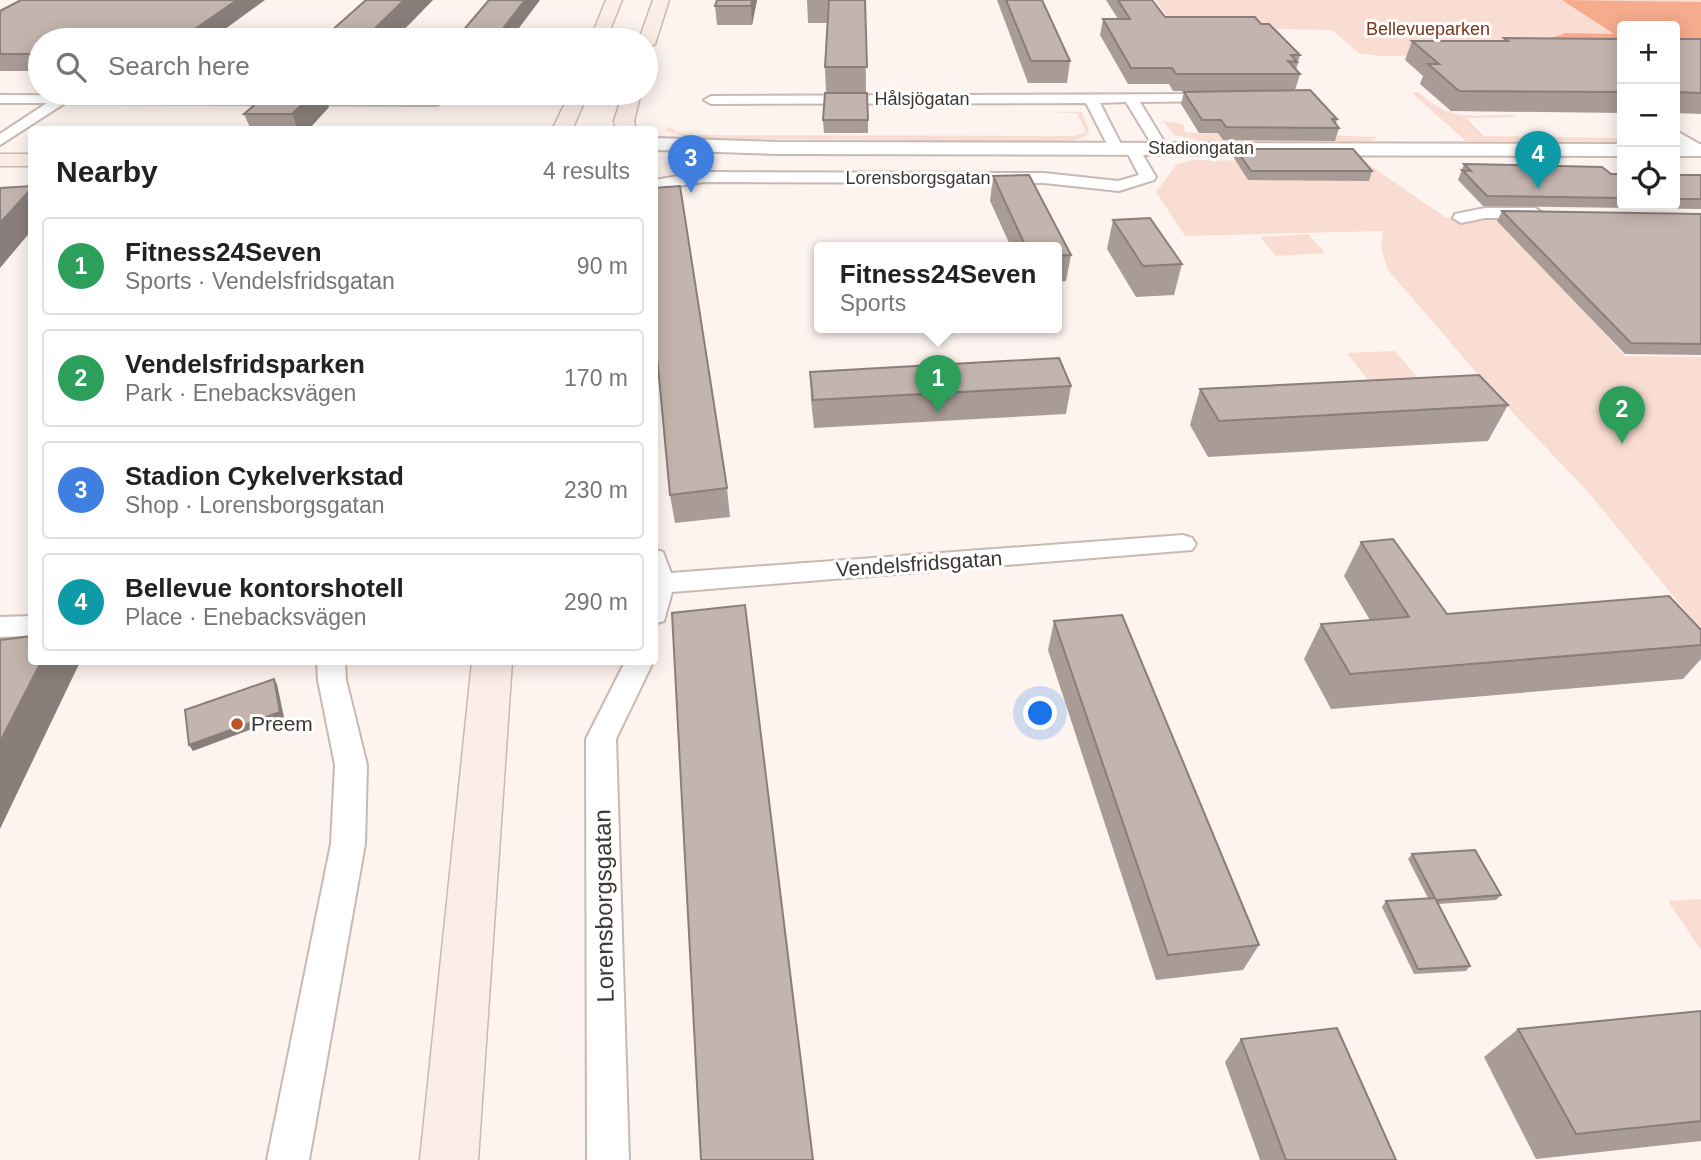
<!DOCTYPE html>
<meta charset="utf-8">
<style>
body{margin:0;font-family:Arial,sans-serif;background:#f2f2f2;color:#222}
.controls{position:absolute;right:21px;top:21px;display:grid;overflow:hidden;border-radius:7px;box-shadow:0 4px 18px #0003}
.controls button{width:63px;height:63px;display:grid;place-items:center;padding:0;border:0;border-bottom:2px solid #e0e0e0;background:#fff;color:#222;font:35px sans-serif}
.you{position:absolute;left:1041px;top:714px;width:24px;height:24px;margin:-18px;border:5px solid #fff;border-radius:50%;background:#1a73e8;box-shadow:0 0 0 10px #1a73e833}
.badge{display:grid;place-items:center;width:46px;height:46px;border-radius:50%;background:#0b8043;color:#fff;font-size:23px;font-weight:700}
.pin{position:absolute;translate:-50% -58px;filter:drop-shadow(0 2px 4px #0008)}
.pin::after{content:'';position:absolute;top:37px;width:24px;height:21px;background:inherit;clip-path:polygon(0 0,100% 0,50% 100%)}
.popup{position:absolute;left:814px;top:242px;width:248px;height:91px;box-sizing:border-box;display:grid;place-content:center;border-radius:7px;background:#fff;filter:drop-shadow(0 2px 5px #0005);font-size:23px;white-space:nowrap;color:#767676}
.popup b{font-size:26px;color:#222}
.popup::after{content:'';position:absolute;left:50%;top:100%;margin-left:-14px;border:14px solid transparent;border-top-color:#fff}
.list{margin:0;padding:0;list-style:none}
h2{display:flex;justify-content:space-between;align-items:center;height:91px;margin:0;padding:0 28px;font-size:30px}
h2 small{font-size:23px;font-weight:400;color:#767676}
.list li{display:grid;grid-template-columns:46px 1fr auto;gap:21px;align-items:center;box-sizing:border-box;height:98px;margin:0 14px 14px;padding:0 14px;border:2px solid #e0e0e0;border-radius:7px}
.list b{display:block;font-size:26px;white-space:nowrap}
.list p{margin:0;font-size:23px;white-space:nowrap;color:#767676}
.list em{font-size:23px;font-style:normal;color:#767676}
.icon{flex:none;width:38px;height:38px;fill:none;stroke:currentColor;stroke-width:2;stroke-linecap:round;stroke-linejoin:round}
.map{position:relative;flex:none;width:1701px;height:1160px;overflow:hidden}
.search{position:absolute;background:#fff;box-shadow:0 4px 18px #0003;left:28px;top:28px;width:630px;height:77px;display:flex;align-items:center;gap:18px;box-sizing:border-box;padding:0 24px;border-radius:38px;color:#767676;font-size:26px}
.panel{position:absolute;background:#fff;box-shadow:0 4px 18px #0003;left:28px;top:126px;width:630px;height:539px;border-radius:7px}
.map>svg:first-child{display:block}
</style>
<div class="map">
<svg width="1701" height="1160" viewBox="0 0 1701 1160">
<rect width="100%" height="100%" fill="#fdf3ef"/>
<path fill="#f9ddd2" d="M1155 0H1701V52L1675 26H1622V53L1378 56 1359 53 1332 30 1175 27Z
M1418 92C1453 122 1466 115 1510 115L1517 117 1466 118 1484 136 1622 138V142L1466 141 1412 93Z
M1048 112H1082L1089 130C1086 140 1074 140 1065 141L711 139 685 137 665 130 670 127 678 133 690 135 1075 136 1086 132 1077 113Z
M1163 121 1183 124 1185 132 1205 134 1203 131 1378 137 1371 141H1201L1174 135Z
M1194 160 1365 162 1445 217 1499 219 1625 356 1701 357V630L1589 493 1496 395 1387 269 1381 246 1383 231 1185 236 1156 192 1177 164Z
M1308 234 1325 253 1276 256 1260 237Z
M1395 351 1425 386 1374 388 1347 353Z
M1701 899V950L1668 901Z"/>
<path fill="#f7ab8d" d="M1562 0 1701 2V52H1675V26H1622V53L1555 44 1552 38 1565 33 1614 34Z"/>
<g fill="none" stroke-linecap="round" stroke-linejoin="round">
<g stroke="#c9b9b3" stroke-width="4">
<path id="pedestrian" d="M471 93H517L519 95 514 98C500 98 438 105 432 101Z"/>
</g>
<g stroke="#c9b9b3" stroke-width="4">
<path id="minor" d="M1217 94 1224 98 1222 101 1140 102 1168 148 1161 152 1156 151 1126 102 1100 103 1123 148 1116 152 1109 148 1086 103 711 104 704 100 711 96Z
M0 95 437 97 444 101 437 105 65 103 0 145V134L47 103H0Z
M1675 130 1701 145V154L1693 153 1675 141Z
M1132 144 1137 145 1156 177 1154 180 1119 191 1044 183 704 182 654 190V180L704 172 1044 173 1118 181 1139 175 1125 148Z
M1485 208H1535L1543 213 1535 218H1485L1461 223 1453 218 1455 214Z
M1183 535 1192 538 1196 544 1192 550 672 592 664 621 654 624V549L663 552 671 573Z
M32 616V636L0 637V617Z
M317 662H345L346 680 367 765 365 844 309 1160H267L331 844 335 765 318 680Z
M625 662H653L616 739 629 1160H587L586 739Z"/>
</g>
<g stroke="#c9b9b3" stroke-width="4">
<path id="tertiary" d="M654 138 779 142 1622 144V156L779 154 654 150Z
M1675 144H1701V156H1675Z"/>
</g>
<g stroke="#c9b9b3" stroke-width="3">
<path id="secondary" d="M606 0H622L606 40H590Z
M653 0H669L655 44 646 49V40H639Z
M570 93H588L572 130H552Z
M623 93H641L634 121 636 130H616L614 121Z
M0 154H32V166H0Z
M472 662H512L478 1160H420Z"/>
</g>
<use href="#pedestrian" fill="#fff" fill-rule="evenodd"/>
<use href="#minor" fill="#fff" fill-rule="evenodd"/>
<use href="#tertiary" fill="#fff" fill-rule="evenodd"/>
<use href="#secondary" fill="#fcede7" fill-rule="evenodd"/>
</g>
<path fill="#a99b96" d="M717 0H757L752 25H717L715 6Z
M807 0H865L866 93H826L825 67 827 23H808Z
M997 0H1042L1070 61 1067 83H1028Z
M1106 0H1152L1165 17 1261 24 1300 55 1296 70 1300 74 1295 90 1337 119 1336 124 1339 128 1335 141 1223 140 1218 133H1199L1181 104 1184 92 1277 91H1173L1169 84H1128L1100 35 1103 19H1118Z
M0 11 40 40V71H0Z
M1504 38 1622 39V113L1451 111 1420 84 1423 76 1405 60 1412 41H1503Z
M1675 39H1701V114L1675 113Z
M268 93H343L342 94H325L329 107 308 130H251L244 114Z
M823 120H868V133H824Z
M1236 149 1372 171 1369 181 1248 180 1234 158Z
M1464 164 1622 174V205H1675V175H1701V209L1483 206 1458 180Z
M993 176 1071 255 1066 281 1057 282V247H1011L990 201Z
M1502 211 1701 214V355L1625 354 1497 221Z
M1113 220 1182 264 1174 295 1136 297 1107 249Z
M810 372 1071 386 1066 414 814 428 811 400Z
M1200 389 1508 405 1488 441 1208 457 1190 425Z
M727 488 730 517 675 523 670 495Z
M1361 542 1447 614 1701 630V659L1683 679 1331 709 1304 659 1321 624 1370 620 1344 576Z
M1054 621 1259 945 1243 970 1156 980 1048 650Z
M1412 854 1501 895 1496 900 1438 904 1470 966 1466 971 1414 974 1382 907 1386 901 1428 898 1408 859Z
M1701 1011V1141L1536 1159 1484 1057 1518 1029Z
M1241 1039 1396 1160H1260L1225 1062Z"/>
<path fill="#897e7a" d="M237 0H265L210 40H179Z
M404 0H433L394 40H363Z
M525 0H540L510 40H494Z
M752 0H757L752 25 751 6Z
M314 93H324L329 107 308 130H298L292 114Z
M32 188V230L0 268V223Z
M41 662H80L0 829V742Z
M274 679 277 684 284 717 193 751 189 745Z"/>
<path fill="#c4b4ae" stroke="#897e7a" stroke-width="2" d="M21 0H237L179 40H40V54H0V11Z
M366 0H404L363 40H321Z
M489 0H525L494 40H455Z
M717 0H752L751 6H715Z
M829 0H865L867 67H825Z
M1006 0H1042L1070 61H1031Z
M1118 0H1152L1165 17H1255L1261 24H1269L1300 55H1291L1297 62 1288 61 1300 74H1176L1172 68H1131L1103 19H1130Z
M1504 38 1622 39V92L1459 91 1428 64H1439L1412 41H1508Z
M1675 39H1701V93L1675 92Z
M1310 90 1337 119H1332L1339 128 1226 127 1221 120H1202L1184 92Z
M268 93H314L292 114H244Z
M825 93H867L868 120H823Z
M1236 149H1353L1372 171H1251Z
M1464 164 1602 167 1611 174H1622V198L1487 196 1462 170 1471 171Z
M1029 175 1071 255 1057 256V247H1026L993 176Z
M1675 175H1701V199H1675Z
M32 186V188L0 223V188Z
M680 186 727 488 670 495 654 323V188Z
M1502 211 1701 214V344L1631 343Z
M1150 218 1182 264 1143 266 1113 220Z
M1059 358 1071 386 813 400 810 372Z
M1479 375 1508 405 1219 421 1200 389Z
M1393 539 1447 614 1669 596 1701 630V645L1350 674 1321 624 1409 617 1361 542Z
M745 605 813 1160H701L672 613Z
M1122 615 1259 945 1168 955 1054 621Z
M32 636V662H41L0 742V640Z
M274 679 280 712 189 745 185 710Z
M1475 850 1501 895 1436 900 1412 854Z
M1435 898 1470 966 1418 969 1386 901Z
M1701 1011V1121L1576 1134 1518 1029Z
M1337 1028 1396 1160H1286L1241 1039Z"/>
<circle fill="#bb5527" stroke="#fff" stroke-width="2.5" cx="237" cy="724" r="7"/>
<g text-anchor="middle" stroke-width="6" stroke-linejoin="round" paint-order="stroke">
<g font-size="18" fill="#783517" stroke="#fff">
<text x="1428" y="35">Bellevueparken</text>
</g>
<g font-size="18" fill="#3d3734" stroke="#fff">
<text x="922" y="105">Hålsjögatan</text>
<text x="1201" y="154">Stadiongatan</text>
<text x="918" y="184">Lorensborgsgatan</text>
</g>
<g font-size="21" fill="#3d3734" stroke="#fff">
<text transform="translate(919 564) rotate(-4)" y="7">Vendelsfridsgatan</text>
</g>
<g font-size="21" fill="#3d3734" stroke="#fff" text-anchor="start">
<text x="251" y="731">Preem</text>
</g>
<g font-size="24" fill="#3d3734" stroke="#fff">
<text transform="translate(604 906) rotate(-91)" y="8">Lorensborgsgatan</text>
</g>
</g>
</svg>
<div class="controls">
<button>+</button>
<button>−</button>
<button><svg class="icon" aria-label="locate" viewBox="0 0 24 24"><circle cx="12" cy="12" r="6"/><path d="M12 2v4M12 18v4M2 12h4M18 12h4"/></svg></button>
</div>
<div class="you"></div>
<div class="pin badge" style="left:938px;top:413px;background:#2e9e5b">1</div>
<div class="popup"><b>Fitness24Seven</b>Sports</div>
<div class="pin badge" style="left:1622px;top:444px;background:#2e9e5b">2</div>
<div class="pin badge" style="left:691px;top:193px;background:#3f7fe0">3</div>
<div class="pin badge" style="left:1538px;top:189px;background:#0f9aa8">4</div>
<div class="search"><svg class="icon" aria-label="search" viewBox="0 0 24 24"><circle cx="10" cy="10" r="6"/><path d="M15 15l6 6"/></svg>Search here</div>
<section class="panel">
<h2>Nearby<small>4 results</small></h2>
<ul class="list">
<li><span class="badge" style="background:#2e9e5b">1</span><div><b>Fitness24Seven</b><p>Sports · Vendelsfridsgatan</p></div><em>90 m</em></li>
<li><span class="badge" style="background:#2e9e5b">2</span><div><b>Vendelsfridsparken</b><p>Park · Enebacksvägen</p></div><em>170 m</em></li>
<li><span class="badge" style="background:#3f7fe0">3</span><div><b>Stadion Cykelverkstad</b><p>Shop · Lorensborgsgatan</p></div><em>230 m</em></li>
<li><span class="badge" style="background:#0f9aa8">4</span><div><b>Bellevue kontorshotell</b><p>Place · Enebacksvägen</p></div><em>290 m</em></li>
</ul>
</section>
</div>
